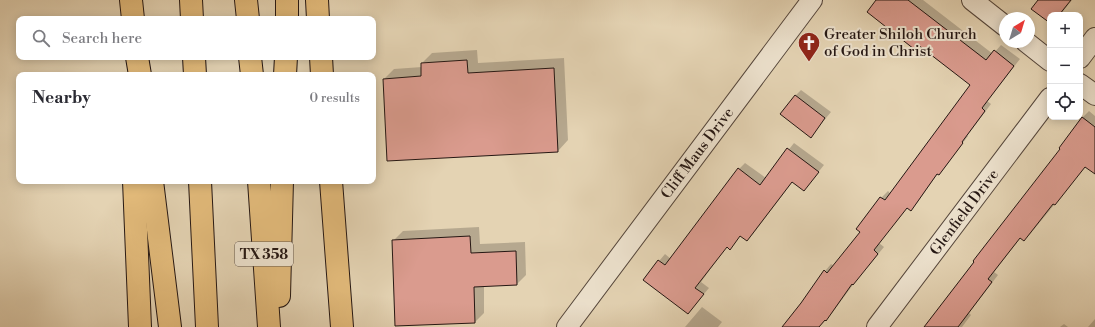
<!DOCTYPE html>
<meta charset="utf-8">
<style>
body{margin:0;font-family:"Libre Bodoni",serif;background:#f2f2f3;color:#2b2b33}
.controls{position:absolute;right:12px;top:12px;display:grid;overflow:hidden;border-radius:8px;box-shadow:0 2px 10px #0003}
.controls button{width:36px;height:36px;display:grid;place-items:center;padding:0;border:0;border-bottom:1px solid #e1e1e2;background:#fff;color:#2b2b33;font:20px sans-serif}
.compass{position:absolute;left:999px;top:12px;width:36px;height:36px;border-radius:50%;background:#fff;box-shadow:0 2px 10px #0003;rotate:38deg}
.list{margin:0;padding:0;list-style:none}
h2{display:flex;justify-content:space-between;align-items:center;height:52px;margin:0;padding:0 16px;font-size:17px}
h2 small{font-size:13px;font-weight:400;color:#7c7c81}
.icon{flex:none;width:22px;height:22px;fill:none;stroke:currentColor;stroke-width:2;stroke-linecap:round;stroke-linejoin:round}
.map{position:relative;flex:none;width:1095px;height:327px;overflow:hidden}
.search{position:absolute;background:#fff;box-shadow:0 2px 10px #0003;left:16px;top:16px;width:360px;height:44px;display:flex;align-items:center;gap:10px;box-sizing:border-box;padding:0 14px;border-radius:8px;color:#7c7c81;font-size:15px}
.panel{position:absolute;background:#fff;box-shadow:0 2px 10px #0003;left:16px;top:72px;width:360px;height:112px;border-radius:8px}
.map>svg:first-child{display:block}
</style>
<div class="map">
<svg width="1095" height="327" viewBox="0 0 1095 327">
<rect width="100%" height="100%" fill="#e4d3b3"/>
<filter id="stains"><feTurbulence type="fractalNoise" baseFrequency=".005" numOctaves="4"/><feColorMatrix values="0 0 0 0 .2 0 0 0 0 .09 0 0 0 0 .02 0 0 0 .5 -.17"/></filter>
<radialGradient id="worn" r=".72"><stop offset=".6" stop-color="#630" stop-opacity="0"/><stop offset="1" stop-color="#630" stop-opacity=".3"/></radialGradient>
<path fill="#0003" d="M877 0H923L993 54 1001 45 1020 59 987 101 991 104 967 136H968L945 167 938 173 917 203 911 209 907 207 879 243 884 247 855 282 832 313 819 327H783L802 304 825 271 831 264 834 266 861 232 857 229 881 198 888 191 891 194 972 85Z
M1040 0H1072L1060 15H1050V22Z
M477 50 478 63 564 58 568 140 558 151 388 160 384 79 394 69 422 67V63L432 53Z
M801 90 831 112 811 136 795 96Z
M1089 111 1095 116V173L1086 166 1031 233 1024 240 1021 237 994 272 998 275 969 313 971 315 962 327H925L1061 149 1082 118Z
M794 143 824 165 804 190 793 181 753 234 747 240 741 235 730 248 727 246 701 282 709 288 688 313 644 279 665 254 671 259 739 169 745 163 766 178Z
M479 227 480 244 525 242 526 275 517 284 484 286V313L475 322 393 241 403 231Z
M702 307 722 322 718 327H685Z
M1095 319V327H1088Z
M1064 324 1068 327H1060Z"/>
<path fill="#da9b8e" stroke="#251713" d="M876 0H908L986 60 994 50 1014 66 982 108 985 111 962 142 963 143 939 175 937 174 911 211 907 208 874 250 878 254 853 285 852 284 826 321 825 320 819 327H782L801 303 824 270 827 273 860 232 856 229 880 197 885 200 970 85 917 44 914 49 867 12Z
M1038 0H1071L1059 15H1050V23L1031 9Z
M467 60 468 73 554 68 558 152 387 161 383 79 421 76V63Z
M795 95 825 118 811 138 780 114Z
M1082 117 1095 127V174L1085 167 1055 205 1053 204 1024 241 1020 238 988 279 992 282 958 327H924L974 262 973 261 1060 149 1059 148Z
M787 148 819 172 804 191 792 182 747 241 740 236 730 250 727 247 695 288 704 294 688 314 643 280 658 260 665 265 738 168 760 185Z
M470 236 471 253 516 251 517 285 474 287 475 323 395 326 392 240Z"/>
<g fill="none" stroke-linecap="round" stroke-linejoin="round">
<g stroke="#55463b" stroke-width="22">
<path id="minor" d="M972 0 1005 26
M1026 42 1050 61
M1080 58 1095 38
M1080 84 1095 95
M567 327 812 0
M877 327 1050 98"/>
</g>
<g stroke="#251713" stroke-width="24">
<path id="major" d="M317 0 318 19
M321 57 322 75
M134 181 140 327
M331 181 342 327"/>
</g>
<g stroke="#251713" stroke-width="24">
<path id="highway" d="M131 0 133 19
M191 0 192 19
M246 0 248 19
M287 19V0
M137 57 140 75
M194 57 195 75
M250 57 252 75
M285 75 286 57
M152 181 170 327
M200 181 207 327
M259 181 269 327
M279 296 282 181"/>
</g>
<use href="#minor" stroke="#ede2ce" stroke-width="20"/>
<use href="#major" stroke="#e2ba7a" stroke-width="22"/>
<use href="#highway" stroke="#e2ba7a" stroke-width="22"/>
</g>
<defs>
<g id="church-pin" transform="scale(1.15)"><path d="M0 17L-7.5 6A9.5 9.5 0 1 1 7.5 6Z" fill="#8f2418" stroke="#ede2ce"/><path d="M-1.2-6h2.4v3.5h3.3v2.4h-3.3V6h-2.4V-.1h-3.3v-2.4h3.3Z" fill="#fff"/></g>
</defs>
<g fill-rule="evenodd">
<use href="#church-pin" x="809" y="43"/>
</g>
<g text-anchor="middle" stroke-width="4" stroke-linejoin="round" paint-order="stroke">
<rect fill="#ede2ce" stroke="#61544b" stroke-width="1" x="235" y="242" width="58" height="24" rx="3"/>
<g font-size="14" font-weight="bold" fill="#251713">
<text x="264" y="259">TX 358</text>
</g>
<g font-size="15" fill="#251713" stroke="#ede2ce" text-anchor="start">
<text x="824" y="39">Greater Shiloh Church<tspan x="824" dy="17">of God in Christ</tspan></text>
</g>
<g font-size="15" fill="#251713" stroke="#ede2ce">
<text transform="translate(697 153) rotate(-53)" y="5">Cliff Maus Drive</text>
<text transform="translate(964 212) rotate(-53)" y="5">Glenfield Drive</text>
</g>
</g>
<rect width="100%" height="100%" filter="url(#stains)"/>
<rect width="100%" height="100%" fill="url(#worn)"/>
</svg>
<div class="controls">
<button>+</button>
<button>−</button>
<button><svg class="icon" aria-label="locate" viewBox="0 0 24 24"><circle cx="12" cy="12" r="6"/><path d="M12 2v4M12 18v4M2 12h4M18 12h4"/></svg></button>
</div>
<svg class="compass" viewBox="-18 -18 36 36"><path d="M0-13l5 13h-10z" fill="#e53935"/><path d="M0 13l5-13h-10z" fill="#7c7c81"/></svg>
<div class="search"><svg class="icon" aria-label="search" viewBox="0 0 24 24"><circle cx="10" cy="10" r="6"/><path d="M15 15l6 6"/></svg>Search here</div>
<section class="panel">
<h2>Nearby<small>0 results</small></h2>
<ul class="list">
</ul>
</section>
</div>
